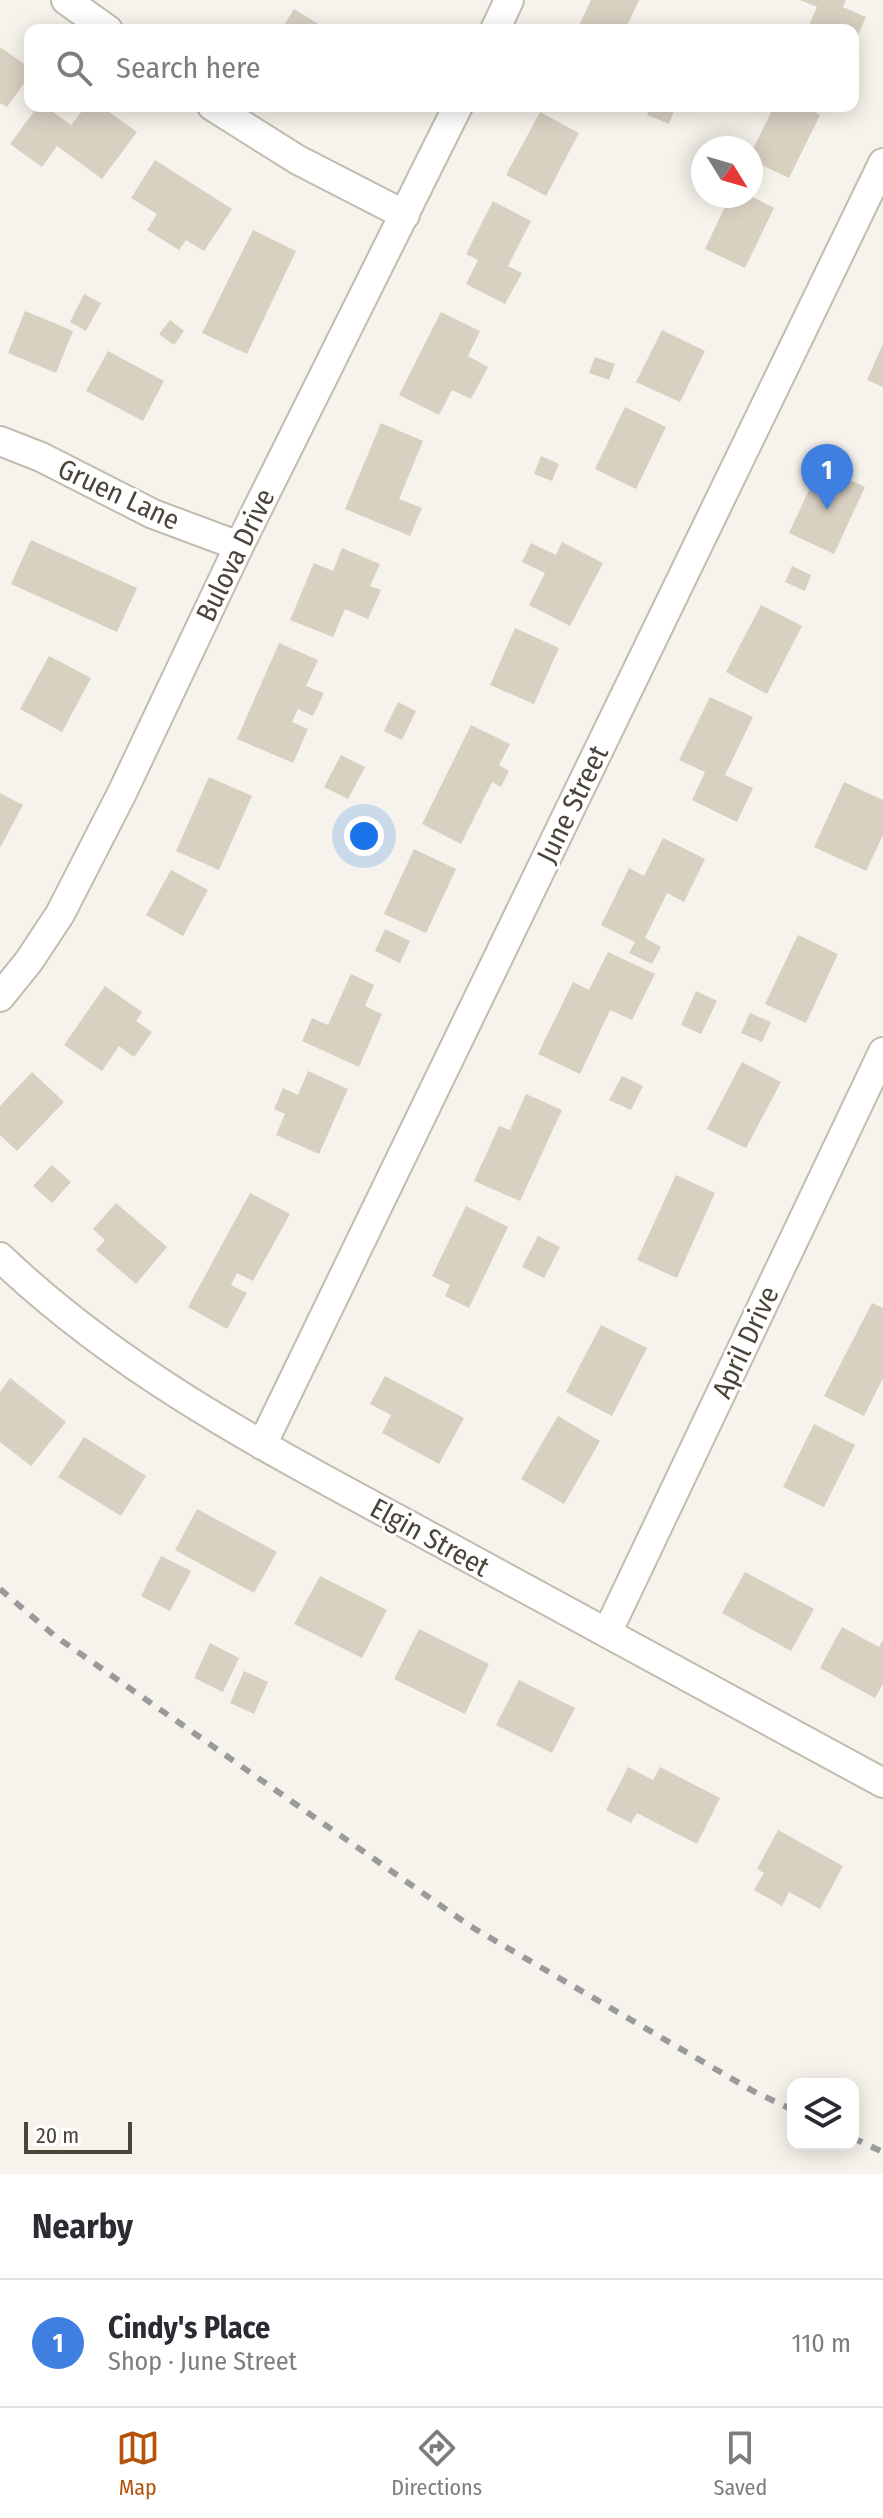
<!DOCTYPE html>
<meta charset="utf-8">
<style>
body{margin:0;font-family:"Fira Sans Condensed",sans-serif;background:#f7f7f7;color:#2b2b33}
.controls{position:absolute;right:24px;bottom:24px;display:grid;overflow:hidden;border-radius:16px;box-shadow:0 4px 20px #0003}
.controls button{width:72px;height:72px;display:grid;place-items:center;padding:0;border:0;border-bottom:2px solid #e1e1e2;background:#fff;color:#2b2b33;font:40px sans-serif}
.compass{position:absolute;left:691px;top:136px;width:72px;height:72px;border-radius:50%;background:#fff;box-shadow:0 4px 20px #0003;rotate:127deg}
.scale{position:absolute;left:24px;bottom:20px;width:108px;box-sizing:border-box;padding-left:8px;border:4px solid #4b4439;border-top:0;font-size:22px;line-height:28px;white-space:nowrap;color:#4b4439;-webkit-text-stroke:6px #fff;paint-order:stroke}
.you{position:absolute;left:364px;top:836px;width:28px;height:28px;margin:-20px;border:6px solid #fff;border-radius:50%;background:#1a73e8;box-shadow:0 0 0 12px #1a73e833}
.badge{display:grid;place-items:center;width:52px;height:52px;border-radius:50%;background:#b45309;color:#fff;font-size:26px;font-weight:700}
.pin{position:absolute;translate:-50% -66px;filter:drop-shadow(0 2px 4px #0008)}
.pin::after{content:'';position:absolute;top:42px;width:28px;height:24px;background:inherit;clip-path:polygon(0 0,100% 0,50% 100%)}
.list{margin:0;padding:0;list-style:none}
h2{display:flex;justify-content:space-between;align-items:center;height:104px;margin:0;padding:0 32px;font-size:34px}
h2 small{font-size:26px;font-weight:400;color:#7c7c81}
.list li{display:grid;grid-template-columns:52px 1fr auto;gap:24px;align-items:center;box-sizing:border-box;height:128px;padding:0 32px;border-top:2px solid #e1e1e2}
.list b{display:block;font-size:30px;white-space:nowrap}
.list p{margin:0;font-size:26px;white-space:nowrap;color:#7c7c81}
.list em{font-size:26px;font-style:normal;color:#7c7c81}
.icon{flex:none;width:44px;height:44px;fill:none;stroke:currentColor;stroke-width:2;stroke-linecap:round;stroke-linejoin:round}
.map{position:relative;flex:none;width:883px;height:2174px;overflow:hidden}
.search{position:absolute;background:#fff;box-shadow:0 4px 20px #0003;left:24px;right:24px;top:24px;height:88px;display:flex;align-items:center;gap:20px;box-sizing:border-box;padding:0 28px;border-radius:16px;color:#7c7c81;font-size:30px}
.sheet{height:232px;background:#fff}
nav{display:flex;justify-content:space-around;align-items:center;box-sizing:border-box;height:112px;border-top:2px solid #e1e1e2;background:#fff;font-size:22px;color:#7c7c81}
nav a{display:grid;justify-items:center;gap:4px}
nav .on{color:#b45309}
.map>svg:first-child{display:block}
</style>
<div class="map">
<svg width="883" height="2174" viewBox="0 0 883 2174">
<rect width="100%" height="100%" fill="#f6f3ec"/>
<path fill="#d8d0c1" d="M591 0H639L625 30H577Z
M800 0H846L843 7 866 17 853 47V30H807L817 7Z
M294 9 328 30H281Z
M0 47 30 68V75L7 107 0 103Z
M38 106H45L71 125 86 106H101L137 132 102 179 57 146 42 167 10 144Z
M651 106H676L669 124 647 115Z
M774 106H806L820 115 789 178 751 160V153Z
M540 112 579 133 546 196 506 175Z
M155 160 232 209 204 251 186 240 179 250 147 230 157 214 131 198Z
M730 196H751L774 208 745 268 705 249Z
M493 201 531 221 508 266 522 273 505 304 466 284 478 260 466 254Z
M253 230 296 251 247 354 202 333Z
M84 294 101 303 86 331 70 322Z
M25 311 73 331 56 373 8 353Z
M441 312 480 331 468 356 488 367 471 399 452 390 439 415 399 395Z
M170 320 184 331 174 345 159 334Z
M662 330 705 351 680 402 636 382Z
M883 344V387L867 380Z
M108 351 164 381 143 421 86 391Z
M595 357 615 364 609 380 589 373Z
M625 407 666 427 636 489 595 469Z
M381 423 423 441 399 499 422 508 410 536 345 509Z
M541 456 559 464 552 481 534 474Z
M820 466 865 487 834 554 789 533Z
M31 540 137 588 117 632 11 584Z
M562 542 603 563 570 626 529 605 545 573 522 562 531 543 556 555Z
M342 548 380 564 370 586 381 590 368 619 345 609 333 637 290 620 314 563 333 571Z
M792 566 811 575 805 591 785 582Z
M761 605 802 626 767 694 726 672Z
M515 628 559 648 534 704 490 685Z
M279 643 318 660 306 686 324 693 313 716 298 709 292 722 308 729 293 763 237 739Z
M49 656 91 678 62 732 20 709Z
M710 697 753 717 725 775 753 788 737 822 692 800 705 772 679 760Z
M398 702 416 711 402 740 384 731Z
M471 725 510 744 499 765 509 771 501 787 492 782 461 844 422 824Z
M341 755 365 767 348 799 324 787Z
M209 777 252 796 219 870 176 851Z
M844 782 883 800V835L866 871 814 847Z
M0 793 23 805 0 848Z
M663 838 705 859 684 902 667 893 645 938 661 947 652 964 629 953 635 942 601 925 629 868 644 876Z
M414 849 456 869 426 933 384 914Z
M171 870 208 890 183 936 146 915Z
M385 929 410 941 400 963 375 951Z
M798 935 838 954 806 1023 765 1004Z
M608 952 655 974 632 1020 610 1010 580 1074 538 1054 573 982 589 990Z
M351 974 374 985 365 1006 382 1014 359 1067 302 1041 312 1018 328 1025Z
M105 986 142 1012 136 1021 152 1032 134 1057 119 1046 102 1071 64 1045Z
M696 991 717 1001 701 1034 681 1025Z
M750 1013 771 1022 762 1042 741 1033Z
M742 1062 781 1082 746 1148 707 1129Z
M308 1071 348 1089 319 1154 276 1135 285 1114 274 1109 283 1088 298 1095Z
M32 1072 64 1102 17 1151 0 1135V1106Z
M622 1076 643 1086 631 1110 609 1100Z
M526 1094 562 1110 520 1201 474 1181 499 1126 510 1130Z
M52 1165 71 1182 52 1203 33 1186Z
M676 1175 715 1193 677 1278 637 1260Z
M250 1193 290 1214 253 1281 237 1273 231 1285 247 1293 227 1329 188 1307Z
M116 1203 167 1247 136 1284 96 1250 105 1240 93 1229Z
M466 1206 508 1227 469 1308 445 1296 450 1285 432 1276Z
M538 1236 560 1247 544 1278 522 1267Z
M872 1303 883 1308V1378L864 1416 824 1396Z
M601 1325 647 1348 612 1416 566 1392Z
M385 1376 464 1418 439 1464 382 1433 391 1415 370 1404Z
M10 1378 66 1422 31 1466 0 1442V1392Z
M558 1416 600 1441 564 1504 521 1479Z
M814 1424 855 1445 824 1507 783 1487Z
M84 1437 146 1476 121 1516 58 1477Z
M197 1509 277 1552 254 1593 175 1550Z
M161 1556 191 1571 170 1611 141 1596Z
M745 1572 814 1609 791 1651 722 1613Z
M320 1576 387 1610 362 1658 294 1624Z
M842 1627 879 1647 883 1640V1684L875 1698 820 1668Z
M419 1629 489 1664 465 1714 394 1679Z
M210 1643 239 1658 223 1692 194 1678Z
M244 1671 268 1682 254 1714 230 1703Z
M519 1680 575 1708 552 1753 496 1725Z
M628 1767 653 1780 660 1767 720 1798 697 1844 637 1813 631 1823 606 1810Z
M778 1830 843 1866 820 1909 789 1892 782 1906 754 1890 764 1873 757 1869Z"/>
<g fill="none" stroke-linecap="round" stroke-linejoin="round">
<g stroke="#c2bbae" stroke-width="32">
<path id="minor" d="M66 0 108 30
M495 30 509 0
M212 106 298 160 405 215
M0 441 41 457 153 514 239 546
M0 997 29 961 60 914 122 793 239 546 458 106
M0 1257C124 1376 276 1453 425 1534 578 1617 730 1700 883 1783
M262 1445 883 163
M607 1633 883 1052"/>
</g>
<use href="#minor" stroke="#fff" stroke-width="28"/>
<path stroke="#9a9a9a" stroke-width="6" stroke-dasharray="10 10" stroke-linecap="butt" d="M0 1589 55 1636 470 1926 753 2091 793 2110
M853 2138 883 2152"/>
</g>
<g text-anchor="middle" stroke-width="6" stroke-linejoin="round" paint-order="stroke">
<g font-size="28" fill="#4b4439" stroke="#fff">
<text transform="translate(119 494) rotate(25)" y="10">Gruen Lane</text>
<text transform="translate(235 555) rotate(-64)" y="10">Bulova Drive</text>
<text transform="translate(572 804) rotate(-64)" y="10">June Street</text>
<text transform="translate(745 1342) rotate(-65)" y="10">April Drive</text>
<text transform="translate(430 1537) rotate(29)" y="10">Elgin Street</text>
</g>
</g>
</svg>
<div class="controls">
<button><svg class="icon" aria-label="layers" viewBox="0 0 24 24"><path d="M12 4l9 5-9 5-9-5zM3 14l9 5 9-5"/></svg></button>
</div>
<svg class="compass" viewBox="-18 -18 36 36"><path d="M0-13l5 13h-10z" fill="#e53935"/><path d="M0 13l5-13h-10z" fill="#7c7c81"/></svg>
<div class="scale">20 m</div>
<div class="you"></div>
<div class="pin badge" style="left:827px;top:510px;background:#3f7fe0">1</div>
<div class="search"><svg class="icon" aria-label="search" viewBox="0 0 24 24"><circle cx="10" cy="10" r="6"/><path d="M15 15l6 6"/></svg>Search here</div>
</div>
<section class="sheet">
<h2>Nearby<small></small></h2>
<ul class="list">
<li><span class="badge" style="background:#3f7fe0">1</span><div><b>Cindy's Place</b><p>Shop · June Street</p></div><em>110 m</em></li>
</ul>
</section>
<nav>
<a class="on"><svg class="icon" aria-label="map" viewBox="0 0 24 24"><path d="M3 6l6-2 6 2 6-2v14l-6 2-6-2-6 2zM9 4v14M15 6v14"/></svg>Map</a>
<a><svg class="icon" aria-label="directions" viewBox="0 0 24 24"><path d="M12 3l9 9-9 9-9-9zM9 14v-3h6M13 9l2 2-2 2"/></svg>Directions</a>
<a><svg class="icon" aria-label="saved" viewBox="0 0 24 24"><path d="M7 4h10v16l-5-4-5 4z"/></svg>Saved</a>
</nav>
